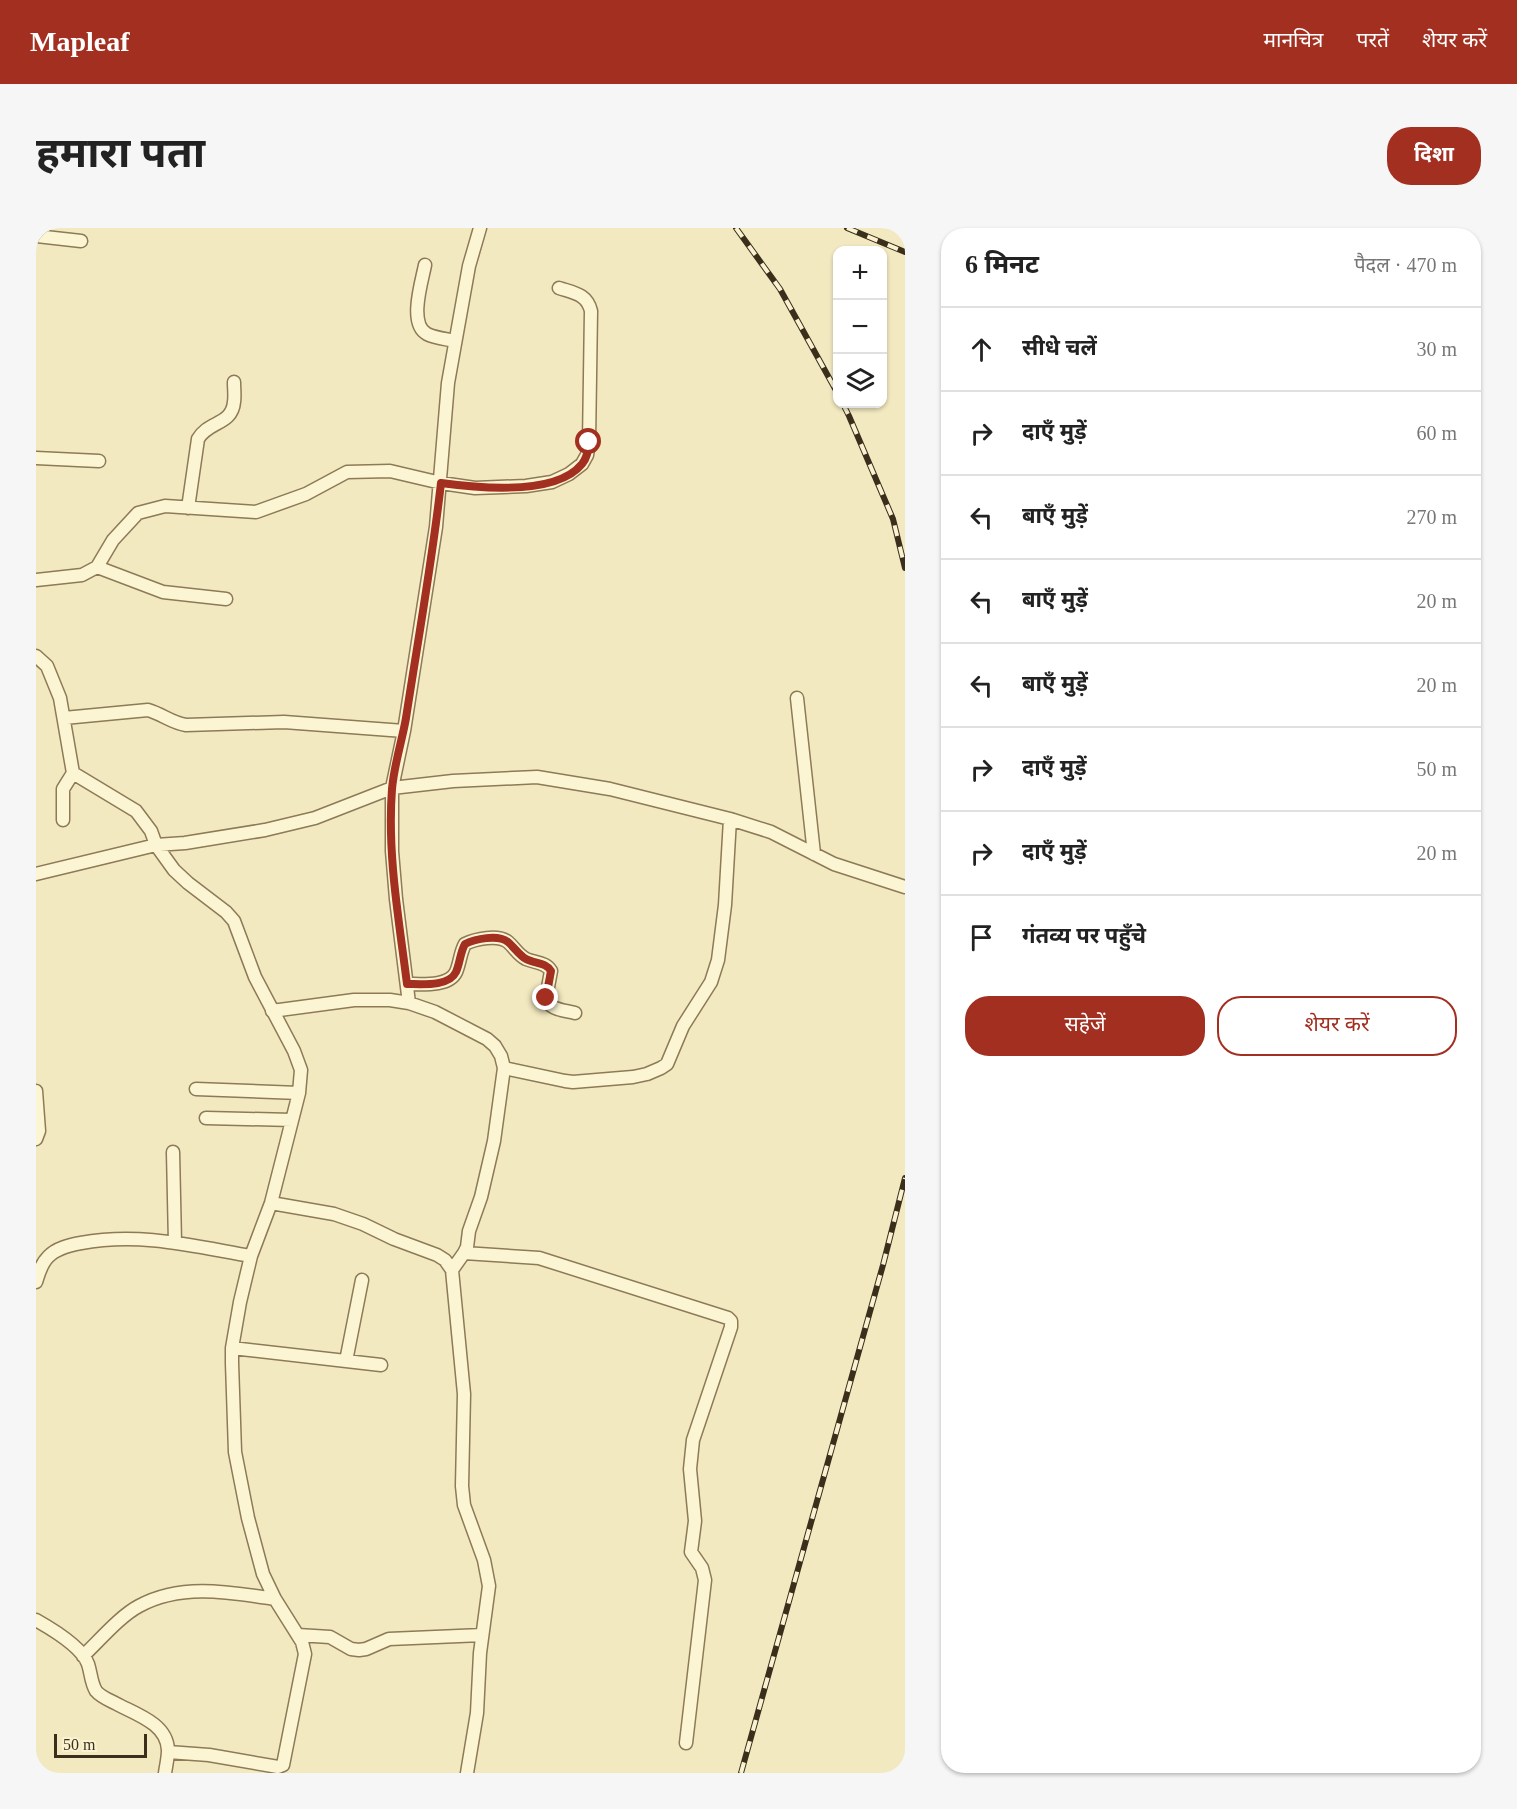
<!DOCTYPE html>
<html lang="hi">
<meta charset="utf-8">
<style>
body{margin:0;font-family:"Times New Roman","Noto Sans Devanagari",serif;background:#f6f6f6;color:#222}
.controls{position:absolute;right:18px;top:18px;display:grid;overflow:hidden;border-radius:12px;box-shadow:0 2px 4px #0004}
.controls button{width:54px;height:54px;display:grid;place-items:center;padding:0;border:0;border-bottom:2px solid #e0e0e0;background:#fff;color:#222;font:30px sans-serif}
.scale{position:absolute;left:18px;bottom:15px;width:93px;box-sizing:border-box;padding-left:6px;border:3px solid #3b2f1c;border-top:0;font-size:16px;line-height:21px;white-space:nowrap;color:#3b2f1c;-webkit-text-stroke:4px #f9f2d0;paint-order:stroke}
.stop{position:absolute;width:18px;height:18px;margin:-14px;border:4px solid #a22f20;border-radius:50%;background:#fff}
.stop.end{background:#a22f20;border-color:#fff;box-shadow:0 2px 6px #0008}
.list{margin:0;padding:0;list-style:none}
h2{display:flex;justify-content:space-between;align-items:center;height:78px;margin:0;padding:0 24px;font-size:26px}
h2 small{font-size:20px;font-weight:400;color:#767676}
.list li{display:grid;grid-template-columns:39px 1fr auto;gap:18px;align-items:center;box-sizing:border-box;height:84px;padding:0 24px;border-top:2px solid #e0e0e0}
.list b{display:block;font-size:22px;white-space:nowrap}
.list em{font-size:20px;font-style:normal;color:#767676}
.actions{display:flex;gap:12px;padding:18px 24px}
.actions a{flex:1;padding:14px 0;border:2px solid #a22f20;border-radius:24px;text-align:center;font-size:21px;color:#a22f20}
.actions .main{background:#a22f20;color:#fff}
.icon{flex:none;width:33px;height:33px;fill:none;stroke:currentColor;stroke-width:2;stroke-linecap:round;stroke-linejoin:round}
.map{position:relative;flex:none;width:869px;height:1545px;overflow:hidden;border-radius:24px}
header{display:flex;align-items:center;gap:36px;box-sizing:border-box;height:84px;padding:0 30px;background:#a22f20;color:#fff}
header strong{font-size:28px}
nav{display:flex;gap:33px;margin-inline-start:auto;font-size:21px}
.intro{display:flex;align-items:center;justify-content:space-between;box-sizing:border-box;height:144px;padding:0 36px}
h1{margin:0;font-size:42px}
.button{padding:15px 27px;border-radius:24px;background:#a22f20;color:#fff;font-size:21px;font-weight:700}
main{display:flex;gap:36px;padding:0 36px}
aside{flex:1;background:#fff;border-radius:24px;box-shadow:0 2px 4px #0004}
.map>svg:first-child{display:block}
</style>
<header>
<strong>Mapleaf</strong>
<nav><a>मानचित्र</a><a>परतें</a><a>शेयर करें</a></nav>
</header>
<div class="intro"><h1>हमारा पता</h1><a class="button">दिशा</a></div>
<main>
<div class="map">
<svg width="869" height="1545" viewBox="0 0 869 1545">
<rect width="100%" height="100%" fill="#f2e9c0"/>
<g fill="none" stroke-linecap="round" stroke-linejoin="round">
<g stroke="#8d7a56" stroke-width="15">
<path id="minor" d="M0 8 45 13
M389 37C386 53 372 96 391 106 399 110 410 111 419 113
M0 230 63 233
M152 280 162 211C172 193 196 197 198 174 199 168 198 161 198 154
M61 339 127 364 190 371
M0 352 46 347 61 339 77 312 102 285 129 278 220 284 270 266 311 244 354 243 405 255 439 260 490 258 516 254 533 246 546 236 551 227 553 214 555 83C551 66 538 65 523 60
M0 428 11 438 24 470 37 545 100 583 115 603 120 617 138 642 152 655 190 684 198 693 219 749 258 823 265 842 263 865 235 975 215 1028 204 1074 196 1120V1135L199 1224 212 1290 227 1346 239 1371 266 1414 269 1426 247 1537 242 1539 173 1527 132 1524
M761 470 778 626
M28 490 112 482C126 486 136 495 150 497L248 494 368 503
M27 592V561L37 545
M0 646 120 617 149 615 229 602 279 590 356 560 417 553 501 549 574 561 694 591 735 604 798 636 869 659
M371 756C385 756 413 759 420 744 424 735 424 725 429 716 439 711 462 706 472 714 478 719 482 727 490 731 499 735 510 734 515 743L510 770C513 782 528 782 539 785
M373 775 360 671 356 623V560L368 503 400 299 412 155 433 38 444 0
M236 783 318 772H354L373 775 399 784 451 811 459 818 465 828 468 840 458 913 445 969 433 1003 431 1019 428 1025 416 1042
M468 840 529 853 537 854 597 849 611 846 625 840 631 836 647 798 675 754 682 732 689 677 694 591
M160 861 263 865
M0 863 3 903 0 911
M170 890 256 892
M137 924 139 1015
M235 975 298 986 327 996 358 1011 401 1027 409 1032 416 1042 428 1166 426 1258 428 1277 448 1332 453 1358 444 1425 441 1485 431 1545
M428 1025 503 1030 692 1090 695 1093V1099L657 1212 654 1241 659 1293 655 1324 666 1340 669 1352 650 1515
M0 1054C3 1045 5 1036 12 1029 20 1020 34 1017 45 1015 104 1004 157 1018 215 1028
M196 1120 345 1137
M310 1133 326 1052
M0 1392C16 1401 46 1419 52 1436 55 1445 55 1455 60 1463 65 1469 73 1472 79 1475 99 1486 131 1495 132 1522 132 1530 130 1538 129 1545
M262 1407 294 1409 315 1421 323 1422 330 1421 353 1411 446 1407
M47 1428C63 1413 84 1388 103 1378 145 1355 193 1364 239 1371"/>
</g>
<use href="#minor" stroke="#fcf5d4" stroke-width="12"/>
<g stroke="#3b2f1c" stroke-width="6">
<path id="rail" d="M700 0 744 61 802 166
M811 0 869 24
M807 176 813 188 857 291 869 340
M705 1545 847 1037 869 950"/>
</g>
<use href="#rail" stroke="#f9f2d0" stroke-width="4" stroke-dasharray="11" stroke-linecap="butt"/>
</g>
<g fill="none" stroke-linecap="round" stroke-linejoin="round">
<path stroke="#a22f20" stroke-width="8" d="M510 770 515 743C510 734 499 736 490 731 483 727 478 719 472 714 462 706 439 711 429 716 424 725 424 735 420 744 413 759 385 756 371 756 363 692 351 626 356 561 358 537 366 513 370 490 382 412 396 334 405 255 442 260 520 268 546 236 552 229 552 221 553 214"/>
</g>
</svg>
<div class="controls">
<button>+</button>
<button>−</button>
<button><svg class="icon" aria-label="layers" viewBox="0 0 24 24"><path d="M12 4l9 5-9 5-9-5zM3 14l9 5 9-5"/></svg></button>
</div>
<div class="scale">50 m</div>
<div class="stop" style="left:553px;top:214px"></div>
<div class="stop end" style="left:510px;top:770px"></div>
</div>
<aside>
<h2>6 मिनट<small>पैदल · 470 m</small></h2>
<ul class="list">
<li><svg class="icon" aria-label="ahead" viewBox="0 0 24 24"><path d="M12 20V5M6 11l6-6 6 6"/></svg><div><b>सीधे चलें</b></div><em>30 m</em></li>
<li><svg class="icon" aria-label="right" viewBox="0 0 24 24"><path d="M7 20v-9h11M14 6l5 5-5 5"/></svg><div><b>दाएँ मुड़ें</b></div><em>60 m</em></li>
<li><svg class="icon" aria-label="left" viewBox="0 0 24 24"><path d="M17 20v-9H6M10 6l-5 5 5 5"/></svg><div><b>बाएँ मुड़ें</b></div><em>270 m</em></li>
<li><svg class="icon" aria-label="left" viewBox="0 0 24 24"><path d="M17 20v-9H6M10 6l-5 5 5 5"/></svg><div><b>बाएँ मुड़ें</b></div><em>20 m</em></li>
<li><svg class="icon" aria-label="left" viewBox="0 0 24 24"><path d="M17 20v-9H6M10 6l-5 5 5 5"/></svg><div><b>बाएँ मुड़ें</b></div><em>20 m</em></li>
<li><svg class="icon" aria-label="right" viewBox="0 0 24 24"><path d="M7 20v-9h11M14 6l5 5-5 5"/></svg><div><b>दाएँ मुड़ें</b></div><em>50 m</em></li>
<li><svg class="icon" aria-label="right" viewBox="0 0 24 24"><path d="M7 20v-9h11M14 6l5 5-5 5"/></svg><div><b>दाएँ मुड़ें</b></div><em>20 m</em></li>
<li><svg class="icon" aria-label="arrive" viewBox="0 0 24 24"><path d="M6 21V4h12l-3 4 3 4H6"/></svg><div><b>गंतव्य पर पहुँचे</b></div></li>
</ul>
<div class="actions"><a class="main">सहेजें</a><a>शेयर करें</a></div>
</aside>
</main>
